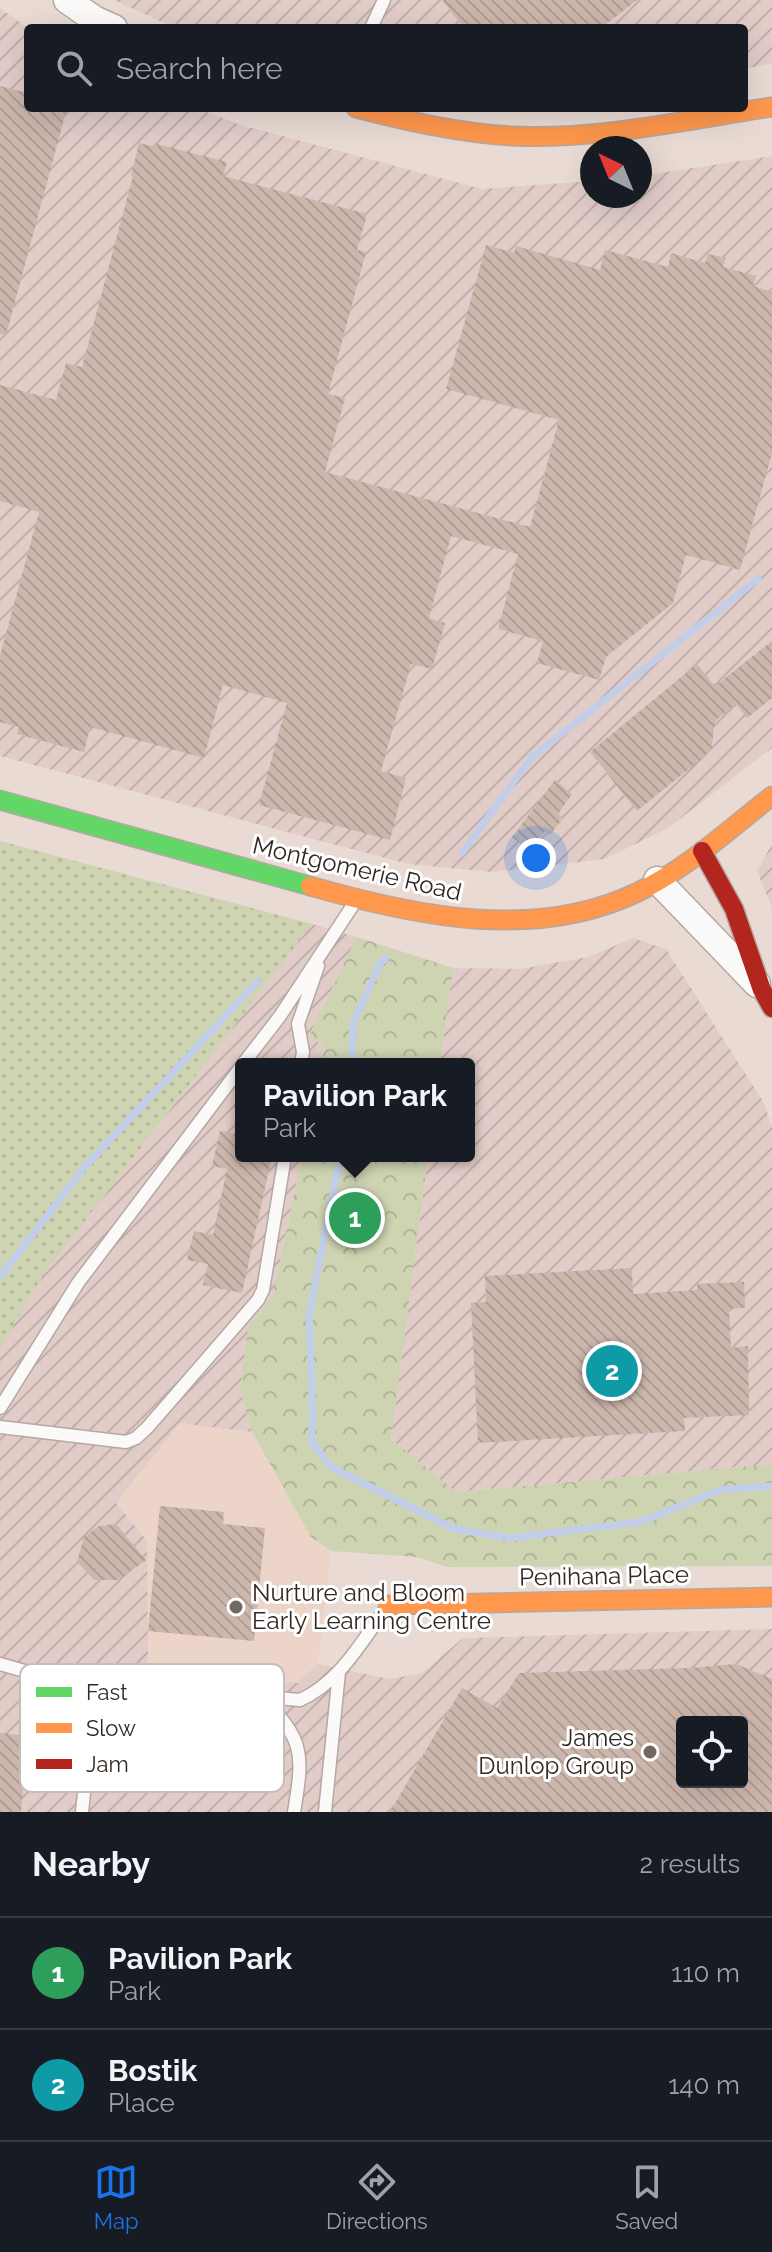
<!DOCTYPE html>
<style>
body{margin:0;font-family:Raleway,sans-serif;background:#20242c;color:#f1f3f6}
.controls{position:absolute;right:24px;bottom:24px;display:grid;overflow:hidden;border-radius:8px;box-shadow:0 8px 32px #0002}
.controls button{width:72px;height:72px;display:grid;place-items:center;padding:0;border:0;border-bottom:2px solid #363941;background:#171b24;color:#f1f3f6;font:40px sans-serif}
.compass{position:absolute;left:580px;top:136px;width:72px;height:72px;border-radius:50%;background:#171b24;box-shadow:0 8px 32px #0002;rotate:317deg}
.you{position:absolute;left:536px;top:858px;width:28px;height:28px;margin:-20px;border:6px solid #fff;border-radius:50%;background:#1a73e8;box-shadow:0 0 0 12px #1a73e833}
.badge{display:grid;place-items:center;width:52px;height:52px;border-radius:50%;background:#1a73e8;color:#fff;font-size:26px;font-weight:700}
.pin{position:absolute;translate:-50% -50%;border:4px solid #fff;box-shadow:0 2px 8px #0006}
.popup{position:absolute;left:235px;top:1058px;width:240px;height:104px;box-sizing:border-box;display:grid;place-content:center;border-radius:8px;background:#171b24;filter:drop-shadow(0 2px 6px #0005);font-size:26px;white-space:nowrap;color:#9ea1a6}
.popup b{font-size:30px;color:#f1f3f6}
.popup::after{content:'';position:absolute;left:50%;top:100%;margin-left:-16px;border:16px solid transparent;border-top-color:#171b24}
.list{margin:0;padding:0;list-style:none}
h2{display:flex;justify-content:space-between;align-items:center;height:104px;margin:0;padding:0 32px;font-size:34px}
h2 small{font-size:26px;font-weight:400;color:#9ea1a6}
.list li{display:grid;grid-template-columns:52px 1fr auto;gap:24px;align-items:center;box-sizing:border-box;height:112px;padding:0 32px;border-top:2px solid #363941}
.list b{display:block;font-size:30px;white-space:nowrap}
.list p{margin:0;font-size:26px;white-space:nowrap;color:#9ea1a6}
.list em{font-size:26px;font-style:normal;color:#9ea1a6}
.icon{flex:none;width:44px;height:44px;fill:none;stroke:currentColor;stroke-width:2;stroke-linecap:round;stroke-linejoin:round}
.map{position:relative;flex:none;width:772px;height:1812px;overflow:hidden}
.search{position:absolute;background:#171b24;box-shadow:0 8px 32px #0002;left:24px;right:24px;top:24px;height:88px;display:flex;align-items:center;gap:20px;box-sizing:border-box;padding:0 28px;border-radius:8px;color:#9ea1a6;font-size:30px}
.sheet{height:328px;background:#171b24}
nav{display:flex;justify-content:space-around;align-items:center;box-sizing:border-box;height:112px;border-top:2px solid #363941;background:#171b24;font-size:22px;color:#9ea1a6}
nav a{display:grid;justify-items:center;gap:4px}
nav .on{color:#1a73e8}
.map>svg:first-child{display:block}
</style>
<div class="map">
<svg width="772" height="1812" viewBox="0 0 772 1812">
<defs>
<pattern id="industrial-furrows" width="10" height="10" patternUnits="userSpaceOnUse" patternTransform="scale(2)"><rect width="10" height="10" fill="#e1ccc8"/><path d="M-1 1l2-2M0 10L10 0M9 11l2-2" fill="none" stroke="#c2afac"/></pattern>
<pattern id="grass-dots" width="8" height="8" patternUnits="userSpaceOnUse" patternTransform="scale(2)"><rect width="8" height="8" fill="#ced3b2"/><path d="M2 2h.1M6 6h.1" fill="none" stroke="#b1b599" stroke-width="1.8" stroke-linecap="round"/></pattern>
<pattern id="park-crowns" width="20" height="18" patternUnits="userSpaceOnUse" patternTransform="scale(2)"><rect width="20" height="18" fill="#ced3b2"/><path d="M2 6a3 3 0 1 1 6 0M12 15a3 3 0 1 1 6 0" fill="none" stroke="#b1b599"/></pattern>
<pattern id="building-back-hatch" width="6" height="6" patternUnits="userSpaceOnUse" patternTransform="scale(2)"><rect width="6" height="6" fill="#ccb7ad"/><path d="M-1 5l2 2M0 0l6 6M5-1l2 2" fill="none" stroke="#b09d95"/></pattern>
</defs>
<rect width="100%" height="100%" fill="#e9dbd4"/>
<path fill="#ecd4c8" d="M180 1423 252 1432 311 1537 331 1551 318 1664 298 1683 147 1667V1542L116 1503Z"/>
<path fill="url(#industrial-furrows)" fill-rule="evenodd" d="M114 0H772V63L744 69V28H175Z
M0 8 28 28V108H196L241 125 482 189 592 181V196H640V176L772 156V748L668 828 605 859 492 872 408 864 0 756Z
M772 844V908L757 871Z
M312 924 357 937 309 1036 325 1048 321 1064H241V1156H302L273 1295 240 1389 252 1432 180 1423 116 1503 147 1541 148 1667 298 1683 318 1664 389 1679 422 1673 463 1638 772 1629V1812H0V1349L42 1277ZM682 1722H742V1782H682Z
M633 938 666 949 764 1103 772 1127V1464L456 1492 391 1439 428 1156H469V1064H440L453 968 520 969 588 957Z"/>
<path fill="url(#grass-dots)" d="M0 841 312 924 42 1277 0 1349Z"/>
<path fill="url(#park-crowns)" d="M357 937 453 968 440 1064H321L325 1048 309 1036Z
M302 1156H428L391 1439 456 1492 772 1464V1566L447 1567 417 1557 331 1551 311 1537 252 1432 240 1389 248 1328 273 1295Z"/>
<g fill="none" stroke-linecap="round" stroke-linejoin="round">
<path stroke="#c2cee9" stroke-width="7" d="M462 853 531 758 758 579
M352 1064 353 1024 380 963 386 958
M340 1156 309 1316 313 1416 311 1441 331 1467 454 1529 510 1538 640 1522 720 1490 772 1486
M0 1277 83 1169 258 981"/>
</g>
<path fill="url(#building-back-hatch)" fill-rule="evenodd" d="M442 0H637L601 28H464Z
M0 86 28 93V108H67L6 335 0 334Z
M139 143 156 147 157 144 227 162 223 176 367 214 357 250 366 252 328 394 345 398 325 472 530 527 559 420 446 389 486 245 514 253 516 246 600 270 605 250 668 267 671 253 705 263 708 254 726 258 723 267 756 276 753 286 772 292V453L740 570 686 555 673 603 606 657 599 680 537 663 543 641 498 629 518 554 451 536 429 618 445 623 432 669 411 664 381 771 406 778 390 840 259 805 287 703 223 685 204 758 90 727 84 752 17 734 19 727 0 722V656L39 512 0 501V385L56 400 66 363 82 367 133 176H131Z
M772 641V698L747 718 736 704 715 721 711 751 637 811 590 752 697 664 715 686Z
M555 780 572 794 558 814 563 818 550 835 545 831 530 851 512 837Z
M220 1131 241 1135V1156H272L242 1293 203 1285 208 1264 187 1260 194 1231 213 1235 227 1169 212 1166Z
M632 1268 633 1294 697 1290V1284L744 1282 745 1308 729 1309 731 1348 748 1346 749 1415 684 1418 685 1431 478 1443 471 1303 486 1302 485 1276Z
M160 1506 224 1512 223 1524 265 1528 254 1641 148 1631Z
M116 1524 146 1560 118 1580H94L77 1562 84 1537 99 1526Z
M736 1664 772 1679V1812H390L462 1688 497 1708 519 1673 689 1668ZM682 1722H742V1782H682Z
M0 1733 28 1736 21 1812H0Z"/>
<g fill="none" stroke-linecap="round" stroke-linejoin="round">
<g stroke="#b3a8a2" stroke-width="15">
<path id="lane" d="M371 28 384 0
M243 1064 280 1016 355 902
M301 1064 303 1052 298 1024 318 966
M0 1408 78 1283 241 1067
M0 1427 126 1442 136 1438 147 1428 258 1300 263 1290 285 1156
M0 1664 49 1678 300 1700C340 1682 362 1641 387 1607
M261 1697C304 1739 304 1753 294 1812
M82 1812 96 1683
M325 1812 339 1672"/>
</g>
<g stroke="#b3a8a2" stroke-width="29">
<path id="street" d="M67 0 94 19 114 28
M657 880 757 984"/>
</g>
<g stroke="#b3a8a2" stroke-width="21">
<path id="fast" d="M0 800 310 886"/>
</g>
<g stroke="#b3a8a2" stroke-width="21">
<path id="slow" d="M356 108C407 121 459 133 512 136 599 140 686 120 772 107
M310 886C415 916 535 942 638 892 688 868 729 829 772 796
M388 1605 772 1597"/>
</g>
<g stroke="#b3a8a2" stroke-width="21">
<path id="jam" d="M702 851 734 909 762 990 772 1008"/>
</g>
<use href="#lane" stroke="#fcfaf9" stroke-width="12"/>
<use href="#street" stroke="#fcfaf9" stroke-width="26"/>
<use href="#fast" stroke="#63d668" stroke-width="18"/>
<use href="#slow" stroke="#ff974d" stroke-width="18"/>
<use href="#jam" stroke="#b3261e" stroke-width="18"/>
</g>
<g fill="#726761" stroke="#fff" stroke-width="3">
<circle cx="236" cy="1607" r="8"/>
<circle cx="650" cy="1752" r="8"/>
</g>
<g text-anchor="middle" stroke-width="6" stroke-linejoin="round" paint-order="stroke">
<g font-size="24" fill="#322823" stroke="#fff">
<text transform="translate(357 869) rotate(13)" y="8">Montgomerie Road</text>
<text transform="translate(604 1576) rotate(-1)" y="8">Penihana Place</text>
</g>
<g font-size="24" fill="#322823" stroke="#fff" text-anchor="start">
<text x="252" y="1601">Nurture and Bloom<tspan x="252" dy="28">Early Learning Centre</tspan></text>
<text x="634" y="1746" text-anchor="end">James<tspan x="634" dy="28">Dunlop Group</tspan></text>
</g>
</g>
<rect x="20" y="1664" width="264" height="128" rx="12" fill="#fff" stroke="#c2bebd" stroke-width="2"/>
<rect x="36" y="1687" width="36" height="10" fill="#63d668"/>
<rect x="36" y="1723" width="36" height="10" fill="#ff974d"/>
<rect x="36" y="1759" width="36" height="10" fill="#b3261e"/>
<g font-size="22" fill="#322823">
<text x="86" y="1700">Fast</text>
<text x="86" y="1736">Slow</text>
<text x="86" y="1772">Jam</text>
</g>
</svg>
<div class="controls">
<button><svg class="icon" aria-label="locate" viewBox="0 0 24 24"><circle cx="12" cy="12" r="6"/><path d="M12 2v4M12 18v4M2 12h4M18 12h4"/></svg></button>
</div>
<svg class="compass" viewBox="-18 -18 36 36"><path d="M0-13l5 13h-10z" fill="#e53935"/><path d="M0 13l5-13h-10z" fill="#9ea1a6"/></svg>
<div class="you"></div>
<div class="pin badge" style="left:355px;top:1218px;background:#2e9e5b">1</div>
<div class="popup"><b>Pavilion Park</b>Park</div>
<div class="pin badge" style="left:612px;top:1371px;background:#0f9aa8">2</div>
<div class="search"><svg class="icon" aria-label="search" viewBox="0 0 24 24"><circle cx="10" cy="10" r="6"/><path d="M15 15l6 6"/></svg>Search here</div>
</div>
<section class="sheet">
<h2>Nearby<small>2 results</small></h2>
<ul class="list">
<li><span class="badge" style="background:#2e9e5b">1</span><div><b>Pavilion Park</b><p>Park</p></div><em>110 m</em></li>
<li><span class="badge" style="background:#0f9aa8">2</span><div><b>Bostik</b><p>Place</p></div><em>140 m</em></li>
</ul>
</section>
<nav>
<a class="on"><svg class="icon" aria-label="map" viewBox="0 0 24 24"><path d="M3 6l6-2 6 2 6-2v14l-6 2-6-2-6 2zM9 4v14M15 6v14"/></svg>Map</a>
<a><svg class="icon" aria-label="directions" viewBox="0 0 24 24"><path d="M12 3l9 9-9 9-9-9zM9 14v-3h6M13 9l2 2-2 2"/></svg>Directions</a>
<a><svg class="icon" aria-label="saved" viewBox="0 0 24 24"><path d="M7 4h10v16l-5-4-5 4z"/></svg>Saved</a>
</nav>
